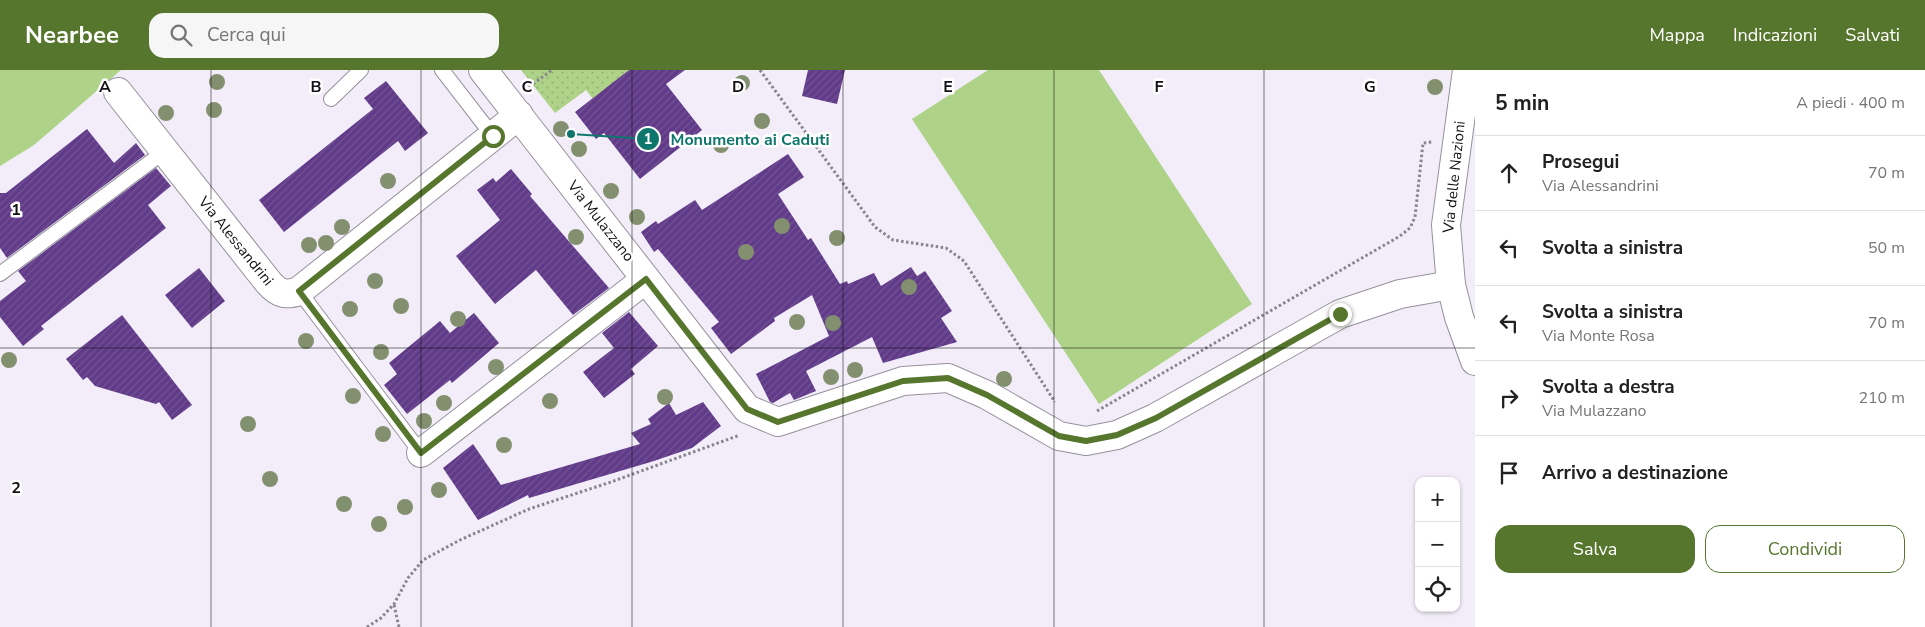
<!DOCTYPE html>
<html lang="it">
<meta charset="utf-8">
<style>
body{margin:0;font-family:"Nunito Sans",sans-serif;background:#f6f6f6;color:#222}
.controls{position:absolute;right:15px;bottom:15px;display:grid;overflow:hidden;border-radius:10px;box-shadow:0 1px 4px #0004}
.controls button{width:45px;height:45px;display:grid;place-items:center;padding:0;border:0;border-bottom:1px solid #e0e0e0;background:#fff;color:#222;font:25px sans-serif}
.stop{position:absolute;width:15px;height:15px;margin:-11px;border:4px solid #56762d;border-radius:50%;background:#fff}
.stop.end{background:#56762d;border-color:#fff;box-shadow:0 1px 5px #0008}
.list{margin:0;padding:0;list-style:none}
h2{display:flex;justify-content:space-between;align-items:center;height:65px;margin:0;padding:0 20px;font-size:21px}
h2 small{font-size:16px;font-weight:400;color:#767676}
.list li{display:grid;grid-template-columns:32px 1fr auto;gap:15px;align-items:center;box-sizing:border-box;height:75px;padding:0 20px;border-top:1px solid #e0e0e0}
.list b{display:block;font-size:19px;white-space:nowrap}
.list p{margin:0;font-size:16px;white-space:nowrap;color:#767676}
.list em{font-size:16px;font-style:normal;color:#767676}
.actions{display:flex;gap:10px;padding:15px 20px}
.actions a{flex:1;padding:11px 0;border:1px solid #56762d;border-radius:15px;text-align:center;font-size:18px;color:#56762d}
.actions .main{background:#56762d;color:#fff}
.icon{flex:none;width:28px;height:28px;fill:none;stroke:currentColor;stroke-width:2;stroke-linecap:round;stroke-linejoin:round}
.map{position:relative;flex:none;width:1475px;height:557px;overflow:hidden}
header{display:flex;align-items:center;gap:30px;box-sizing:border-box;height:70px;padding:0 25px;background:#56762d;color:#fff}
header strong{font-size:24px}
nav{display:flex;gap:28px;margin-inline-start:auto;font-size:18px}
.search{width:350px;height:45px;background:#f6f6f6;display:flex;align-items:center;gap:12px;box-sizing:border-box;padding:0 18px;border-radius:15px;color:#767676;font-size:19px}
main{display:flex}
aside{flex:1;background:#fff}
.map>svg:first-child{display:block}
</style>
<header>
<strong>Nearbee</strong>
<div class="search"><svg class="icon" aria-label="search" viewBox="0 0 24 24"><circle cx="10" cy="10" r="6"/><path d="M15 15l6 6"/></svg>Cerca qui</div>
<nav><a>Mappa</a><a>Indicazioni</a><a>Salvati</a></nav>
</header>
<main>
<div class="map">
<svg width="1475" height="557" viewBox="0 0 1475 557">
<defs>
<pattern id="park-dots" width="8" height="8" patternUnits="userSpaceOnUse" patternTransform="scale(1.25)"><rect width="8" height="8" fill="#afd289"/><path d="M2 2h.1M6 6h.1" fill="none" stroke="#96b375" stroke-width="1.8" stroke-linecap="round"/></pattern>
<pattern id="building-hatch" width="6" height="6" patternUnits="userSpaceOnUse" patternTransform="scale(1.25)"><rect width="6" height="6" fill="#613a89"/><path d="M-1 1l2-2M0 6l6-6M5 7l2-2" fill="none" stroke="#725392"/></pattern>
</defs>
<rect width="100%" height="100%" fill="#f2edf9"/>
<path fill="#afd289" d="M0 0H121L34 75 0 96Z
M988 0H1099L1252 234 1099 334 912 49Z"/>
<path fill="url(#park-dots)" d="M521 0H629L593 29 586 20 555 43Z"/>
<path fill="url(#building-hatch)" d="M629 0H685L666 14 702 60 640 109 604 63 596 69 575 42Z
M808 0H845L837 34 802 26Z
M386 11 428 63 405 81 398 71 284 162 259 130 373 39 364 28Z
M87 59 114 93 136 73 145 85 7 188 0 178V123H6Z
M788 84 804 107 778 124 808 170 811 168 840 214 847 211 848 214 874 203 881 216 911 197 917 206 925 201 952 241 941 248 957 272 883 293 872 267 806 301 816 321 794 330 790 323 773 333 770 332 756 304 829 266 812 225 774 248 775 251 731 284 711 258 719 252 658 179 654 182 641 162 656 151 658 154 695 130 702 140Z
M156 98 171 116 148 135 166 158 41 256 44 259 23 276 0 247V231L26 211 18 201Z
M511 99 532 124 530 126 609 218 573 245 536 200 495 234 456 186 500 150 477 120 493 108 496 112Z
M199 198 225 231 192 258 165 225Z
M629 242 658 276 631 299 635 304 604 328 583 302 614 278 602 263Z
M474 243 499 273 452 313 450 310 407 344 384 315 397 304 389 293 440 251 450 263Z
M122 245 192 335 172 350 159 332 156 334 95 316 87 307 83 310 66 289Z
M703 332 721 356 692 378 654 391 529 428 528 425 478 450 443 398 473 374 501 415 640 374 631 363 651 354 648 349 669 333 676 345Z"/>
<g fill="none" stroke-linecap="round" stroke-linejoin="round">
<g stroke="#96919d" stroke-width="16">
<path id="lane" d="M442 0 493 66
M331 29 361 0
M0 204 165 81
M299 221 421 383"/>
</g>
<g stroke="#96919d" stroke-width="30">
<path id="street" d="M483 0 747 339 778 352 903 311 948 308 987 325 1059 366 1086 371 1117 365 1155 348 1340 244 1400 224 1451 215
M118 22 269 213C278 223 285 226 299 221L519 45
M421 383 646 209"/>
</g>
<g stroke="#96919d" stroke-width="30">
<path id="secondary" d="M1467 0 1446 155 1451 215 1459 247 1475 291"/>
</g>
<path stroke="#87848c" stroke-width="3" stroke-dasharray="2.5 2.5" stroke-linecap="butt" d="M760 0 875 157 893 170 946 178 964 191 1055 332
M529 17 552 0
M1097 341 1400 166 1410 158 1415 147 1423 73 1432 72
M394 535 399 557
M367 557 381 548 394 534 408 508 423 490 460 470 529 439 611 412 740 365"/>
<use href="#lane" stroke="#fff" stroke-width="14"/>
<use href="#street" stroke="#fff" stroke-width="28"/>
<use href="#secondary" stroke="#fff" stroke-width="28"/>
</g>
<g fill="#839070">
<circle cx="217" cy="12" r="8"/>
<circle cx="742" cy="13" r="8"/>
<circle cx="1435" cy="17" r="8"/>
<circle cx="214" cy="40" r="8"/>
<circle cx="166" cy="43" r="8"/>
<circle cx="762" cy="51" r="8"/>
<circle cx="561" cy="59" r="8"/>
<circle cx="721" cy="75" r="8"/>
<circle cx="579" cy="79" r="8"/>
<circle cx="388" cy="111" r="8"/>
<circle cx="611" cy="121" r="8"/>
<circle cx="637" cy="147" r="8"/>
<circle cx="782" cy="156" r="8"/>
<circle cx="342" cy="157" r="8"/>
<circle cx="576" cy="167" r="8"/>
<circle cx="837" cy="168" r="8"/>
<circle cx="326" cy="173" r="8"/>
<circle cx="309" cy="175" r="8"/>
<circle cx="746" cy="182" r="8"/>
<circle cx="375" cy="211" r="8"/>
<circle cx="909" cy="217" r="8"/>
<circle cx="401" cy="236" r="8"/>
<circle cx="350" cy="239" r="8"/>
<circle cx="458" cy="249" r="8"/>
<circle cx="797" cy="252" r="8"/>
<circle cx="833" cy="253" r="8"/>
<circle cx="306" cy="271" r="8"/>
<circle cx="381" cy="282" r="8"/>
<circle cx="9" cy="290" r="8"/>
<circle cx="496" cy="297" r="8"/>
<circle cx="855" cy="300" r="8"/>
<circle cx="831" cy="307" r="8"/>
<circle cx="1004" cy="309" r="8"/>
<circle cx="353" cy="326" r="8"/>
<circle cx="665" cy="327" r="8"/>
<circle cx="550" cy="331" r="8"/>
<circle cx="444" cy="333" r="8"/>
<circle cx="424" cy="351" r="8"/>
<circle cx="248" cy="354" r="8"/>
<circle cx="383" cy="364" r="8"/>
<circle cx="504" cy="375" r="8"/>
<circle cx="270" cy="409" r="8"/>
<circle cx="439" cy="420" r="8"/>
<circle cx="344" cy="434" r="8"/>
<circle cx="405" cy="437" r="8"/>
<circle cx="379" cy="454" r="8"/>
</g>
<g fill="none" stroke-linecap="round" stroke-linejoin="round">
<path stroke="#56762d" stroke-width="6" d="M493 66 299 221 421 383 646 209 747 339 778 352 903 311 948 308 987 325 1059 366 1086 371 1117 365 1156 348 1340 244"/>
</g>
<path fill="none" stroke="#121014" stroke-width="1" stroke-opacity="0.55" d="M211 0V557M421 0V557M632 0V557M843 0V557M1054 0V557M1264 0V557M0 278H1475"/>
<g text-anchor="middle" stroke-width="5" stroke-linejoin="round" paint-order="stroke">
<g font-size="15" fill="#121014" stroke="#fff">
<text transform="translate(1454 107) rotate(-84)" y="5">Via delle Nazioni</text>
<text transform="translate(601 151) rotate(52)" y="5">Via Mulazzano</text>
<text transform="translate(236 171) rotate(51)" y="5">Via Alessandrini</text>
</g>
</g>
<g font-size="16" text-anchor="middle" font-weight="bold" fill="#121014" stroke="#fff" stroke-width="5" stroke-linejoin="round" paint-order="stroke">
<text x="105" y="22">A</text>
<text x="316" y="22">B</text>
<text x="527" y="22">C</text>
<text x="738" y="22">D</text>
<text x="948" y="22">E</text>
<text x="1159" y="22">F</text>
<text x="1370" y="22">G</text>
<text x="16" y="145">1</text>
<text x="16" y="423">2</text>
</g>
<path fill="none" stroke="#0f766e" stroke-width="2" d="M571 64L648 69"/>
<g fill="#0f766e" stroke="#fff" stroke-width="2">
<circle cx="571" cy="64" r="5"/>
<circle cx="648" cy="69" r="12"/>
</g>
<g font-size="15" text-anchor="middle" font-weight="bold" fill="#fff">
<text x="648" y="74">1</text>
</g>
<g font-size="16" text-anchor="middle" font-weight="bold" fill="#0f766e" stroke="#fff" stroke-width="5" stroke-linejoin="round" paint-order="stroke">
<text x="750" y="75">Monumento ai Caduti</text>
</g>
</svg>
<div class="controls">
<button>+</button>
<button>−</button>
<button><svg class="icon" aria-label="locate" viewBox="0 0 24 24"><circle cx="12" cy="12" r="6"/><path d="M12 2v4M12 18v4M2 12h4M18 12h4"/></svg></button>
</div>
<div class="stop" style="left:493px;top:66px"></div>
<div class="stop end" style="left:1340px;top:244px"></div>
</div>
<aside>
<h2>5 min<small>A piedi · 400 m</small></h2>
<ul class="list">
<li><svg class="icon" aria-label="ahead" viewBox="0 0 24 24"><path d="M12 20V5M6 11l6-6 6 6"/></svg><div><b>Prosegui</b><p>Via Alessandrini</p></div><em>70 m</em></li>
<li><svg class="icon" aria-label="left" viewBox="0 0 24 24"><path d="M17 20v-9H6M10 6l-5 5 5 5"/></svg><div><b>Svolta a sinistra</b></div><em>50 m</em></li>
<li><svg class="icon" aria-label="left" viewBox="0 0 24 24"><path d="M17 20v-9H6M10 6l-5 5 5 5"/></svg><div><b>Svolta a sinistra</b><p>Via Monte Rosa</p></div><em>70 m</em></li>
<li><svg class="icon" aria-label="right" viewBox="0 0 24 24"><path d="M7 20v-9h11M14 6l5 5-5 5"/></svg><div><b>Svolta a destra</b><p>Via Mulazzano</p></div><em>210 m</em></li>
<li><svg class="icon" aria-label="arrive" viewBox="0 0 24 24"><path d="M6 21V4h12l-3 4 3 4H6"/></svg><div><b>Arrivo a destinazione</b></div></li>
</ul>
<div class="actions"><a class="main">Salva</a><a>Condividi</a></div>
</aside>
</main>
